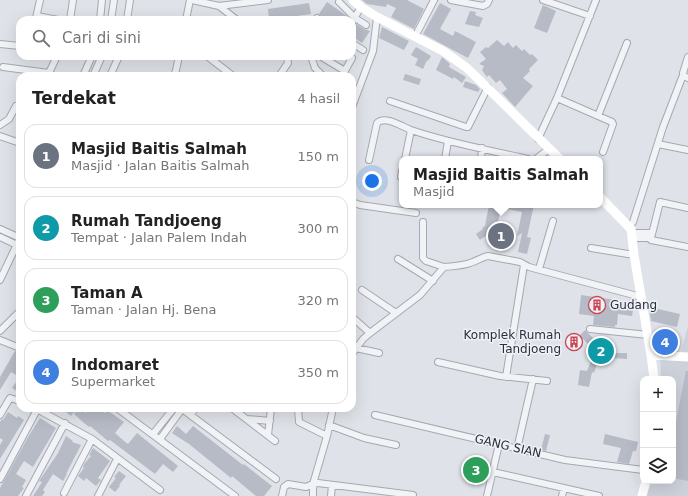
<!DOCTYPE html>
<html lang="id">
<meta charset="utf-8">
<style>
body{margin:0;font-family:"DejaVu Sans",sans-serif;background:#f2f2f2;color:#222}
.controls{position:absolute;right:12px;bottom:12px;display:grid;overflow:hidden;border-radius:8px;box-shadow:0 4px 16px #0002}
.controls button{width:36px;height:36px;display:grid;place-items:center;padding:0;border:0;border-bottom:1px solid #e0e0e0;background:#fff;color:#222;font:20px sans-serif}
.you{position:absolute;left:372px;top:181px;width:14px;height:14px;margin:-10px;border:3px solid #fff;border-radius:50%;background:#1a73e8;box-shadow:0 0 0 6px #1a73e833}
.badge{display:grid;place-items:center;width:26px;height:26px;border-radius:50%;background:#2563eb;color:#fff;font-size:13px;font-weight:700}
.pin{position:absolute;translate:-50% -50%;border:2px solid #fff;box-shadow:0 1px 4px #0006}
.popup{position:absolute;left:399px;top:156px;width:204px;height:52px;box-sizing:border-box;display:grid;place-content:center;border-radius:8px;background:#fff;filter:drop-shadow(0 1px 3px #0005);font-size:13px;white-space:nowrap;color:#767676}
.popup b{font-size:15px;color:#222}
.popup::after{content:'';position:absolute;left:50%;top:100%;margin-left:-8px;border:8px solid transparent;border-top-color:#fff}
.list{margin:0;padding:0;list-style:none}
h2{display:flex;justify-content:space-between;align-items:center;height:52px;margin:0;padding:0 16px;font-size:17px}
h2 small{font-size:13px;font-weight:400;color:#767676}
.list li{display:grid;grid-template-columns:26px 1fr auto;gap:12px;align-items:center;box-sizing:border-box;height:64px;margin:0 8px 8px;padding:0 8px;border:1px solid #e0e0e0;border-radius:12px}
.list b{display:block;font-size:15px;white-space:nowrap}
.list p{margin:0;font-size:13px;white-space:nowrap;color:#767676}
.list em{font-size:13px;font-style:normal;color:#767676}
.icon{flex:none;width:22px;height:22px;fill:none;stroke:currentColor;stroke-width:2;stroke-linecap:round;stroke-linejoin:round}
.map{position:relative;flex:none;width:688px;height:496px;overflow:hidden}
.search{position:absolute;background:#fff;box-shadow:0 4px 16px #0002;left:16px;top:16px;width:340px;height:44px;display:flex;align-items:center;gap:10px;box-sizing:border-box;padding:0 14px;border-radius:12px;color:#767676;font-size:15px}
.panel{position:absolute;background:#fff;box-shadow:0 4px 16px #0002;left:16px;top:72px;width:340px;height:340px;border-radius:12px}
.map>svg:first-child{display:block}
</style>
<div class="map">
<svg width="688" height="496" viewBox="0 0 688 496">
<rect width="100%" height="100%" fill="#dfe2e8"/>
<path fill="#cdd1da" d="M688 326V496H641L645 481H673V379H661L660 348 681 352Z"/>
<path fill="#b7bbc5" d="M362 0H407L424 9 414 29 391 17 396 8 387 4 386 7 367 4Z
M327 2 347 16 345 20H323L319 14Z
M309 3 311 14 269 20 268 9Z
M440 3 451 9 440 29 453 36 455 31 476 42 468 58 423 34Z
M543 5 556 11 547 33 534 28Z
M470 11 476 12 475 15 483 18 479 27 465 24Z
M356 24 364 29 370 31 362 43 352 36V30Z
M382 27 409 41 404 50 379 38Z
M497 40 504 46 508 42 513 48 516 45 522 51 524 49 530 55 532 54 538 60 529 69 530 71 523 78 533 86 515 107 502 93 507 89 500 80 496 83 489 75 487 77 482 70 484 66 479 64 486 59 480 52 486 47 488 48Z
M416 47 431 56 428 61 427 60 423 69 415 65 418 59 411 55Z
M442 57 450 64 449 67 466 77 462 83 454 77 453 79 436 70Z
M405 74 421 79 419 85 403 80Z
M465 81 476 85 480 89 478 92 463 87Z
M489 205H534L527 237 531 238 527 254 518 252 522 233 517 236 522 212 501 208 496 231 505 225 506 227 509 226 516 236 500 248 490 235 489 236 488 234 480 240 476 234 483 229 482 228 485 226Z
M581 295 616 300 615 302 632 304 631 309 633 310 632 316 618 314 617 325H615V327L593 325 594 316 579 314Z
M649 307 680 314 677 327 651 321Z
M585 330 595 340 589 345 583 339 575 347 570 341 573 337 575 340Z
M598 343 607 346 606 353H627V359L599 357 594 373 592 372 589 387 578 385 580 370 587 371 591 361H592Z
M15 351 20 353V373L18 376 11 372 0 390V377Z
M686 371H688V481L673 478V436Z
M20 376V393L12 388Z
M61 408H77L71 416Z
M79 408 86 413 90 408H99L105 413 107 410 124 422 115 433 124 441 128 444 137 433 178 466 173 472 163 464 155 474 110 440 108 441 90 426 89 427 83 422 74 414Z
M8 412 17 418 18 416 24 420 0 459V445L3 440 0 438V422L2 419 3 420Z
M40 418 56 428 33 467 24 461 16 474 26 480 22 487 24 488 20 493 18 496H0V488L28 437Z
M177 426 186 434 193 426 243 465 244 464 249 468 272 486 264 496H256L232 476 231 478 189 444 172 433Z
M545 434 550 435 546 451 541 450Z
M605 434 638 442 636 451H633L629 464 617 462 621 448 603 444Z
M66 436 73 441 72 442 81 445 66 474H67L63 481 53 474 43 490 45 492 42 496H33L42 482 39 481 58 453Z
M93 448 110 461 98 478 101 480 96 486 86 478 84 481 78 476 84 468 83 467 84 464 91 456 89 455Z
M119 471 126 476 119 485 120 486 115 492 109 487 116 478 114 477Z"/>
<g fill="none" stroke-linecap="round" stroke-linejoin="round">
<g stroke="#a4a9b2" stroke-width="8">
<path id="street" d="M192 0 219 6 268 0
M451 0 483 6 487 4 489 0
M543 0 590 16
M339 2 355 18 366 25
M219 6 237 20
M37 16 58 20
M36 18 40 0
M317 18 319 20
M70 20 73 0
M100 20 102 0
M111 20 114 0
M127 20 130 0
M186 20 190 0
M352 22 361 7
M418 31 434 0
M352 43 363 50
M0 44 20 46
M207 56 233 76
M311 56 315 68 323 76
M320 56 345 71
M688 57 683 73 684 76 688 78
M3 67 49 73
M49 73 57 56
M83 76 92 56
M93 76 102 56
M110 76 119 56
M174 76 176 70 179 56
M279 76 288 63 287 58 284 56
M342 76 352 58
M557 98 612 122 613 124 603 152
M390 101 466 127H468L488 87
M352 107 373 51 377 17
M598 116 627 43
M0 125 9 119 16 106
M0 136 20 143
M538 139 557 98 596 0
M658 144 688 150
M405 159 411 130
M445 159 448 141
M481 159 482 148
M536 159 549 149
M369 160 377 123C385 115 401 126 411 130 449 143 489 150 528 159
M401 177 402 171
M352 202 360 205 416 213
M423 222V258L426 261 444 267
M629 227 633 222 663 127 683 75
M0 229 20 238 0 280
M631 233H651
M0 237 17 245
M632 238H651V240L688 247
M651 238 660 202 688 208
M591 248 634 255
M398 259 433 281
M539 269 553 221
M362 290 396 313
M352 317 370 333
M590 329 648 335
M0 331 20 311
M0 340 20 348
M356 348 379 353
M352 354 363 339 370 333 420 295 444 267C453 266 462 266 470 263 477 261 482 257 488 256L520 262 529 267 641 297
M438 362 500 376 547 381
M506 377 524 265
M35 408 92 439 160 490
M117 408 235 496
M181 408 276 479
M232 408 275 441
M298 408 299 422 327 436
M0 415 10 398 20 401
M190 415 196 408
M375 415 565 460 643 470
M247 419 270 421
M329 425 364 438 396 445
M153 434 174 408
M268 435 271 408
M160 439 182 409
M517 449 533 379
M493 472 599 496
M0 479 38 408
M64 493 92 439
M26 496 65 423
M98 496 117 459
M282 496 284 487 288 484 306 487 313 484 318 483 413 495
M313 496V484L327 436 333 408
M331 496 332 485
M487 496 499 444
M562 496 564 488"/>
</g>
<use href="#street" stroke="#f2f3f6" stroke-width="6"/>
<path stroke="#fff" stroke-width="9" d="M353 0 361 7 377 17 443 51 467 68 560 159
M600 197 631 229 634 255 651 355 654 379
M651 355 688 357
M642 496 646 481"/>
</g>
<defs>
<g id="building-ring" transform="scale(0.9)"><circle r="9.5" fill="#eff1f6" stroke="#ca4754" stroke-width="1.5"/><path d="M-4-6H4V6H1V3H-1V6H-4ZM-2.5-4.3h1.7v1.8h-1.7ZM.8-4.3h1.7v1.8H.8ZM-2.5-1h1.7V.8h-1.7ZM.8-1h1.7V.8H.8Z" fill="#ca4754"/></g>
</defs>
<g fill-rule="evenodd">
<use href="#building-ring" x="597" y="305"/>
<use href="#building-ring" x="574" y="342"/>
</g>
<g text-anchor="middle" stroke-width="3" stroke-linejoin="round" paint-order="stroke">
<g font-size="12" fill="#282f3f" stroke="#eff1f6" text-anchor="start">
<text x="610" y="309">Gudang</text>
<text x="561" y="339" text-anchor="end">Komplek Rumah<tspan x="561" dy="14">Tandjoeng</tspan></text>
</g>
<g font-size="12" fill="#282f3f" stroke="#eff1f6">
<text transform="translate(508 446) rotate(13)" y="4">GANG SIAN</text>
</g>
</g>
</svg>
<div class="controls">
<button>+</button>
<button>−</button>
<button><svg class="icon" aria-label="layers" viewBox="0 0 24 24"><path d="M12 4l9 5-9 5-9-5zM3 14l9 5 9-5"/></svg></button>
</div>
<div class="you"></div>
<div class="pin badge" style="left:501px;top:236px;background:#6b7280">1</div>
<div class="popup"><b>Masjid Baitis Salmah</b>Masjid</div>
<div class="pin badge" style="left:601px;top:351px;background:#0f9aa8">2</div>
<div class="pin badge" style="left:476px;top:470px;background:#2e9e5b">3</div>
<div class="pin badge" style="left:665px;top:342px;background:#3f7fe0">4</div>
<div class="search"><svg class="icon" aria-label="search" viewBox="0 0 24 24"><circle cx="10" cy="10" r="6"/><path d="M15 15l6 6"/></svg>Cari di sini</div>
<section class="panel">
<h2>Terdekat<small>4 hasil</small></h2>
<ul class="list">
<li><span class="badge" style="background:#6b7280">1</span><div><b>Masjid Baitis Salmah</b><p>Masjid · Jalan Baitis Salmah</p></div><em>150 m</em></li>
<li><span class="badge" style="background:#0f9aa8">2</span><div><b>Rumah Tandjoeng</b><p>Tempat · Jalan Palem Indah</p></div><em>300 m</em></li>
<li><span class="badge" style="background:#2e9e5b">3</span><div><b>Taman A</b><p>Taman · Jalan Hj. Bena</p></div><em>320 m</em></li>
<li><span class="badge" style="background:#3f7fe0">4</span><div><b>Indomaret</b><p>Supermarket</p></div><em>350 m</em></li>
</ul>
</section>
</div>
